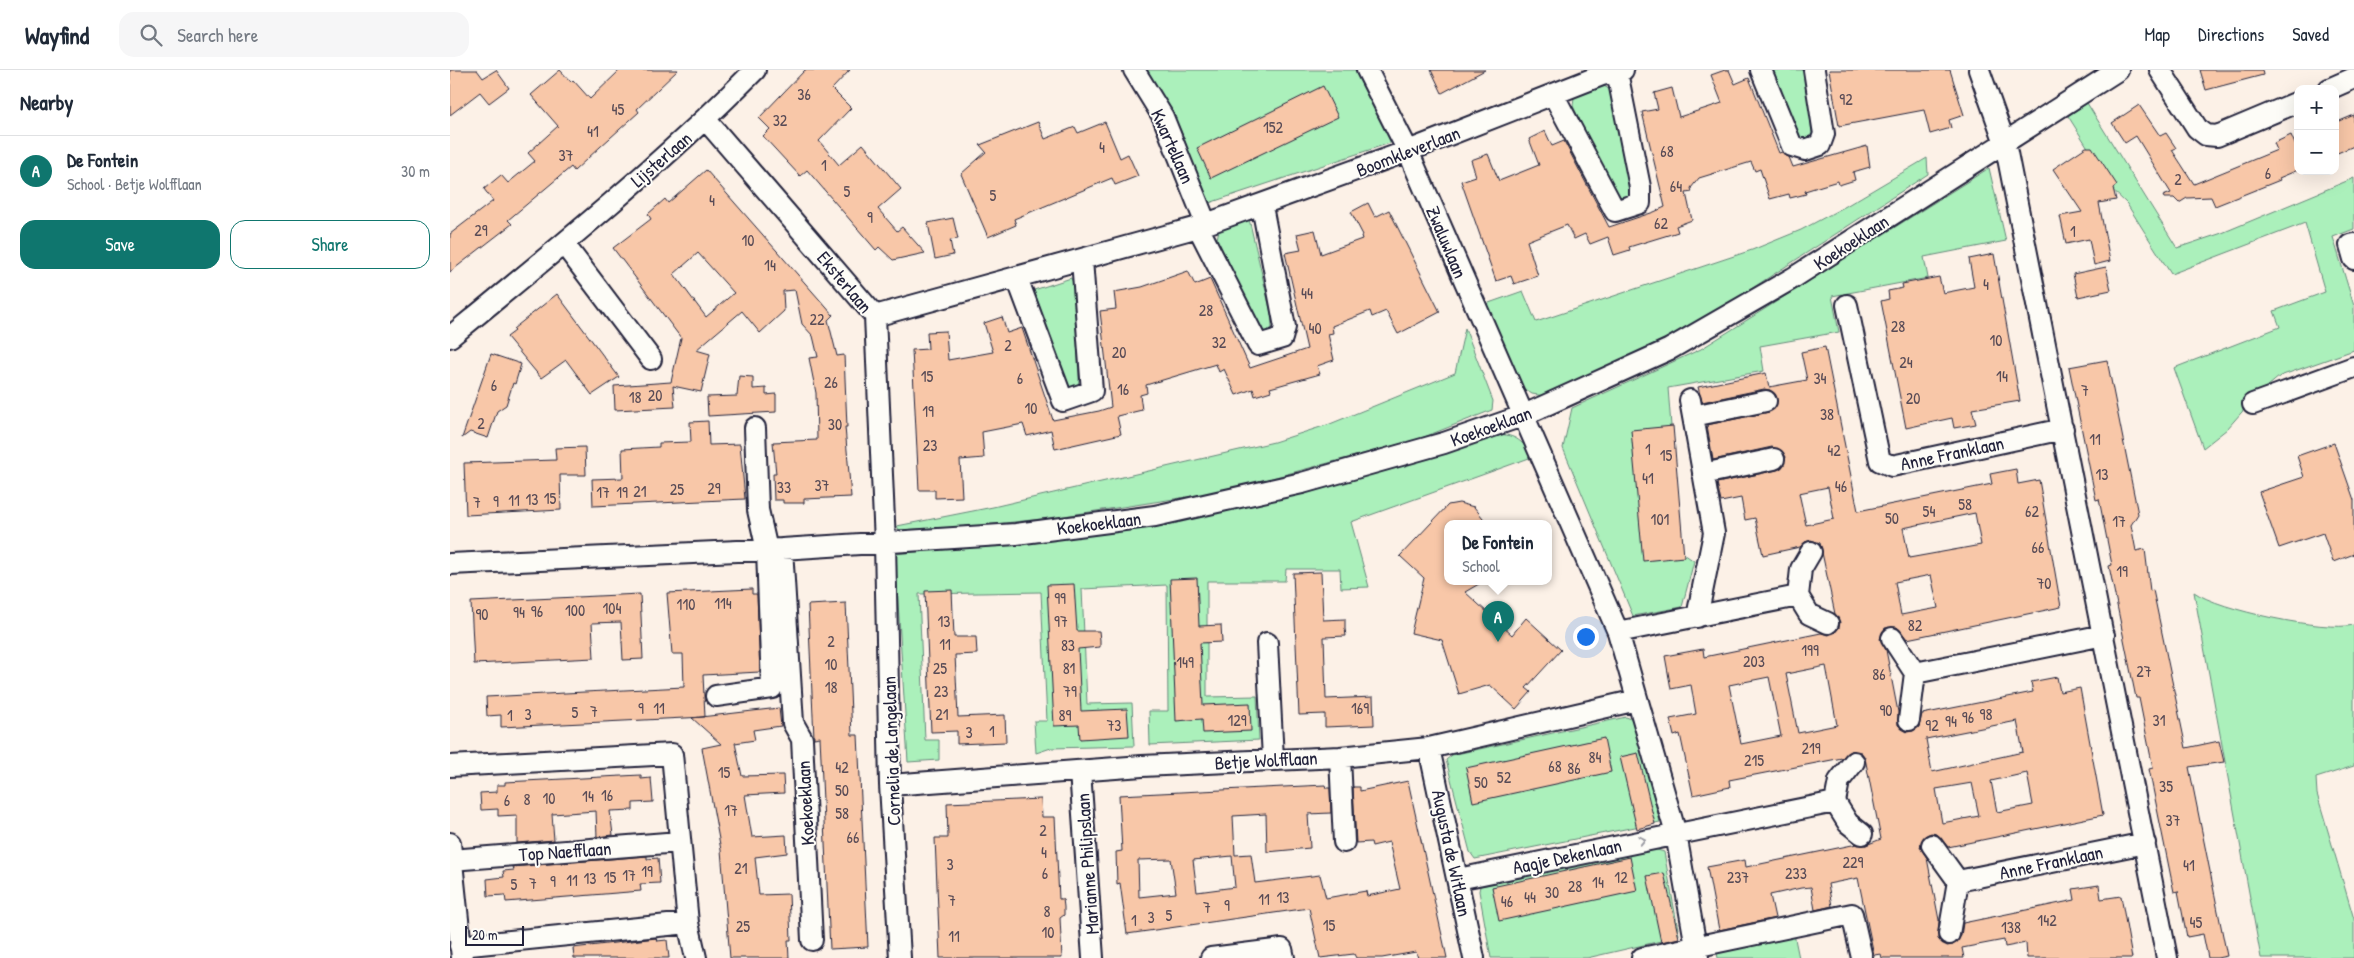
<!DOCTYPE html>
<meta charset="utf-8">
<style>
body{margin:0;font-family:"Patrick Hand",sans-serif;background:#f6f6f7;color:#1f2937}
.controls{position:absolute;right:15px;top:15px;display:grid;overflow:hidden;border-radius:10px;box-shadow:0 5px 20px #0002}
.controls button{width:45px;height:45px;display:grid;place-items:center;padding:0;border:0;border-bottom:1px solid #e0e1e3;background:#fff;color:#1f2937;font:25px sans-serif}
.scale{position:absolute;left:15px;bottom:12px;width:59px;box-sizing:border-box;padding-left:5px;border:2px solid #22223b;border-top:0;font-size:14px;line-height:18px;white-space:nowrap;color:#22223b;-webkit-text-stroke:4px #fdfcf7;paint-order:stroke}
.you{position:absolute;left:1135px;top:566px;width:18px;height:18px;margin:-12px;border:4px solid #fff;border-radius:50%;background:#1a73e8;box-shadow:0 0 0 8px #1a73e833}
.badge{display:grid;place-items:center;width:32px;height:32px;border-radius:50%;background:#0f766e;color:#fff;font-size:16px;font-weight:700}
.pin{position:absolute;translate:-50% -41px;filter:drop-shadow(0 1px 2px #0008)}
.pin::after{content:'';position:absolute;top:26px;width:18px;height:15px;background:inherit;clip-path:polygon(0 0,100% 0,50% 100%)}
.popup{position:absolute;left:994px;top:450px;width:108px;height:65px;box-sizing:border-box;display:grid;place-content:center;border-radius:10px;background:#fff;filter:drop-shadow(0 1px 4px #0005);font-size:16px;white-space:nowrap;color:#747a83}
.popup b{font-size:19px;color:#1f2937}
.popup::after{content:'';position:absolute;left:50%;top:100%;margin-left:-10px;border:10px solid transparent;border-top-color:#fff}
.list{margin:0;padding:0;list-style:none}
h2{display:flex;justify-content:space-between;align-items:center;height:65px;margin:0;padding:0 20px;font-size:21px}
h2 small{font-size:16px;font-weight:400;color:#747a83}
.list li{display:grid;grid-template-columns:32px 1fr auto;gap:15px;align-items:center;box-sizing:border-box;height:70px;padding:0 20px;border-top:1px solid #e0e1e3}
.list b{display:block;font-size:19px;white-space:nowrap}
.list p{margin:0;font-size:16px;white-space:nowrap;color:#747a83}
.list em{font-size:16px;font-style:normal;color:#747a83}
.actions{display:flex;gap:10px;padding:15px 20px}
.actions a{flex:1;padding:11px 0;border:1px solid #0f766e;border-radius:15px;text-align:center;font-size:18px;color:#0f766e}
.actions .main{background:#0f766e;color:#fff}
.icon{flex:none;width:28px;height:28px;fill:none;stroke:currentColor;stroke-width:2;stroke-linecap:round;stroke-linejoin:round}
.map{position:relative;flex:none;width:1904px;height:888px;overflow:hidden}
header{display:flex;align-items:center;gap:30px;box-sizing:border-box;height:70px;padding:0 25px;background:#fff;border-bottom:1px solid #e0e1e3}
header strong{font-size:24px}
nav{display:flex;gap:28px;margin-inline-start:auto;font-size:18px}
.search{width:350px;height:45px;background:#f6f6f7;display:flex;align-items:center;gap:12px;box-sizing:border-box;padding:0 18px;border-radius:15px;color:#747a83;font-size:19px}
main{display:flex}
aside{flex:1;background:#fff}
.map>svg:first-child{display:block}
</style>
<header>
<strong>Wayfind</strong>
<div class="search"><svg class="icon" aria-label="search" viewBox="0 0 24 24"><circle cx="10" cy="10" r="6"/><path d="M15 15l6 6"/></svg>Search here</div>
<nav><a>Map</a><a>Directions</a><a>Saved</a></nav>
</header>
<main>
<aside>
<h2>Nearby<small></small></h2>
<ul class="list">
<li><span class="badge">A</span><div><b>De Fontein</b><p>School · Betje Wolfflaan</p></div><em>30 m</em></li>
</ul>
<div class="actions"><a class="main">Save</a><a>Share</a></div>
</aside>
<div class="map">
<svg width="1904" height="888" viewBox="0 0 1904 888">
<rect width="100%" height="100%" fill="#fcf1e7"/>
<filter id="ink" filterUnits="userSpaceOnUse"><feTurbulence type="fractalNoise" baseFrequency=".02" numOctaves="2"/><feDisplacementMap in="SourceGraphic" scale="10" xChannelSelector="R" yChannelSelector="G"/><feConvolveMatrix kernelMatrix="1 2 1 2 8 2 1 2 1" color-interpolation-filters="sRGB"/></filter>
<g filter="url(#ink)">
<path fill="#abf0bb" stroke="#66897b" d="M697 0H906L943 72 759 133C745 112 741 85 731 61 721 40 709 20 697 0Z
M1323 0H1355L1362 64 1354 70 1347 66Z
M1154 16 1162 21 1185 122 1173 134 1163 122 1123 36 1124 27Z
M1637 33 1727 178 1772 163 1904 108V159L1883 167 1904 236V280L1830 306 1805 327 1777 359 1753 378 1724 298 1830 257 1824 241 1875 222 1855 153 1721 204 1677 134 1651 109 1649 95 1618 46Z
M1477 88 1478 104 1281 232 1225 264 1094 326 1082 324 1070 316 1033 235 1073 221 1086 252 1302 180 1351 160 1396 136Z
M1539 98 1556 171 1474 187 1478 208 1382 226 1389 262 1310 276 1314 301 1218 318 1231 482 1244 491 1232 537 1183 546 1113 378 1122 338 1251 279Z
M799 149 821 243 822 258 816 263 808 260 767 170 769 158Z
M621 208 624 215 629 309 628 317 622 319 615 312 584 220Z
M1015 258 1043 331 1042 340 969 369 769 422 601 448 526 456 449 460 447 456 543 437 824 372 880 354 1005 303Z
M1047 364C1066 365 1073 371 1082 387L901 452 919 517 891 518 890 499H836L835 511H757V627L807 626 809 670 700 675 699 641H718L717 515 632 519 637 634 682 633 684 676 601 678 586 683 584 651H597L591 522 469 524 475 670H489V690L458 692 445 484 626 466 804 435Z
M1744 522C1769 540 1874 562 1904 555V696L1866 708 1867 724 1904 849V888H1811Z
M1176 647 1184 650 1210 752 1025 789 1020 782 996 690 1002 685Z
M1204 779 1214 782 1229 865 1224 868 1137 888H1041L1029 821 1030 816Z
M1344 864 1349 888H1268L1266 878Z"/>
<path fill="#f8c7a8" stroke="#22223b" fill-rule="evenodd" d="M0 0H27L33 8 46 0 59 18 39 33 30 22 0 45Z
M110 0 121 12 123 10 140 29 170 0H228L187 39 189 42 150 77 124 101 121 97 58 150 62 154 0 202V164L43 131 34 119 51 105 58 113 85 91 78 83 108 56 81 25Z
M355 0H400L382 19 401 38 369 71 389 95 413 74 451 119 428 139 447 161 452 157 475 183 443 190 429 177 426 180 357 100 350 106 313 66 320 59 309 48Z
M981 0H1035L992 23Z
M1275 0H1279L1285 14 1299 8 1329 83 1332 82 1339 87 1343 97 1417 76 1420 97 1403 102 1405 110 1389 115 1388 111 1371 116 1355 121 1356 124 1340 128 1339 124 1320 129 1310 99 1305 101 1301 92 1249 108 1241 118 1242 122 1236 123 1242 150 1226 156 1228 162 1179 177 1180 180 1164 185 1158 167 1140 174 1135 164 1124 169 1117 155 1077 171 1088 206 1064 214 1061 206 1046 211 1011 111 1026 106 1021 90 1038 84 1049 111 1089 95 1079 69 1095 61 1102 76 1114 71 1159 157 1204 142 1215 137 1192 42 1208 39 1204 23 1222 18 1229 47 1272 33 1261 5Z
M1379 0H1500L1514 45 1499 50 1501 58 1480 64 1474 40 1389 56Z
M1750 0H1812L1813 5 1756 20Z
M873 16 888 47 761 108 747 78Z
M1689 35 1710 66 1716 63 1726 78 1722 80 1744 114 1827 80 1824 73 1841 65 1848 81V100L1829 108 1830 110 1765 136 1761 127 1737 128 1729 133 1724 128H1714L1713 126 1721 123 1686 66 1675 73 1662 53Z
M1904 45V76L1885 84V53Z
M588 52 595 69 625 57 628 63 655 52 670 88 678 84 688 106 665 115 662 108 564 149 566 155 538 167 511 104 536 82 530 75Z
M1636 77H1642L1667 115 1663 118 1666 130 1649 133 1660 191 1644 195 1639 169 1616 174 1610 146 1632 142 1603 99Z
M256 100 383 245 378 250 387 286 394 285 397 357H395L401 427 354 429V433H333V430H324L323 404H326L323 372 367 370 366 323 359 288 368 287 363 266 352 254 345 220 333 221 334 241 310 263 292 241 246 280 260 284 251 322 223 316 225 337 165 340 164 316 221 312 231 268 163 178 201 149 198 144 215 129 218 133ZM248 183 284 223 256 247 224 204Z
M918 133 925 147 939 140 990 242 948 264 936 241 922 247 920 241 882 256 883 263 878 264 884 290 867 296 870 304 820 318 821 321 805 326 803 319 786 325 774 299 769 302 766 294 696 315 697 323 690 325 692 340 667 346 671 364 605 379 601 360 577 366 573 354 532 362 534 388 510 390 512 427 485 428V420H469L462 280 478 279 477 262 496 261 498 290 543 282 534 253 552 247 557 263 572 258 603 350 649 341 661 337 650 241 666 239 664 222 692 217 738 201 745 215 760 209 800 298 857 279 835 183 851 180 847 164 865 160 871 184 912 169 911 166 913 165 901 142Z
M503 148 508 169 500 170 503 185 485 189 478 153Z
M1544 184 1570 331 1522 339 1526 354 1504 358 1502 348 1456 358 1431 231 1439 229 1438 221 1453 218 1452 214 1489 207 1493 223 1524 217 1519 189Z
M1656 197 1661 220 1628 227 1623 204Z
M107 224 169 307 142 325 116 290 91 308 57 267 65 261 63 259Z
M1375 277 1408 441 1542 414 1540 404 1566 399 1568 414 1589 410 1611 537 1457 569 1447 557 1435 558 1430 569 1436 580 1448 642V655L1457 662 1463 661 1469 657 1472 644 1583 622 1581 612 1607 607 1610 622 1630 618 1653 745 1498 777 1487 764 1481 763 1475 766 1470 777 1477 788 1489 850 1488 869 1497 876 1503 875 1511 866 1513 853 1625 830 1623 819 1649 815 1651 829 1671 826 1682 888H1577L1576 873 1555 877 1554 870 1512 878 1514 888H1432L1431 884 1424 885 1408 808 1378 814 1382 836 1365 840 1361 817 1351 818 1320 825 1325 848 1269 860 1257 797 1295 790 1296 797 1407 774 1416 775 1431 769 1415 688 1411 682 1400 681 1392 688 1279 710 1280 717 1243 725 1230 664 1224 666 1220 649 1246 644 1241 615 1221 619 1215 586 1253 579 1254 587 1371 563 1379 565 1389 558 1390 552 1385 544 1370 473 1361 470 1355 472 1350 477 1313 485 1305 448 1295 450 1291 428 1271 432 1267 413 1327 400 1332 397 1336 387 1332 381 1322 377 1263 390 1257 355 1319 342 1327 334 1325 324 1320 320 1314 319 1252 332 1248 317 1316 303 1319 317 1357 310 1351 282ZM1378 417 1384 449 1356 455 1349 423ZM1525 443 1531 475 1459 488 1453 458ZM1481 505 1488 538 1451 545 1445 512ZM1376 596 1387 655 1348 663 1336 604ZM1319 607 1331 666 1291 674 1279 615ZM1567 651 1573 682 1482 702 1476 669ZM1577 703 1583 735 1547 742 1541 711ZM1522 713 1529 746 1492 753 1486 719Z
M41 284 71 294 65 314 63 313 56 335 47 341 38 368 20 362 12 368Z
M1657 290 1688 444 1681 455 1686 481 1695 479 1700 521 1703 520 1736 678 1769 671 1774 692 1739 697 1777 886 1767 888H1758L1753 864 1737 867 1728 821 1724 822 1699 699 1703 698 1689 628H1686L1659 496 1662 495 1649 429 1646 430 1619 297Z
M289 306 303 307V319L316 318V325L326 324V342L258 346 257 327 287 326Z
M258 351 259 375 290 374 295 429 143 436 142 409 173 408 172 379 209 377V373L241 372 240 352Z
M1223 356 1234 487 1193 491 1181 360Z
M1884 373 1904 430V484L1883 492 1873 463 1829 478 1809 422 1854 407 1847 386Z
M135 377 136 405H110L111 440 16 445 14 393 106 390 105 378Z
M1009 433 1024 437 1037 453H998V511H1034L1015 522 1062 565 1076 548 1111 580 1076 618 1081 622 1066 639 1040 615 1009 624 992 570 961 563 974 508 950 486 998 435Z
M871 502 873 550 895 549V559L896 566 874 567 876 629 923 627 924 655 875 657V644L849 645 843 503Z
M747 508 749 556 771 555 772 572 750 573 753 635 800 633 801 661 753 663 752 649 726 651 720 509Z
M624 514 627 561H649L650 570V577L628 579 631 641 677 639 679 666 630 669 629 655 604 656 597 515Z
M302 519V524H307L310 602 253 605 255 647 51 657V645L37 646 36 627 234 617 233 584H222L217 523Z
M502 520 504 567H526L527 584 505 585 508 647 555 645 556 672 507 674V661L481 662 475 521Z
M190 524 193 589 173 590 171 552 142 553 144 588 24 594 21 532Z
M396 533 402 665H408L418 877 380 879 370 667 364 668 358 535Z
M329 638 331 656 303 660 305 670 285 673 292 706 333 705 334 723 295 725 302 767 336 765 337 783 305 787 309 825 339 824 341 870H338L339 888H280L271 780 252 678 271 674 242 648Z
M1154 668 1161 702 1023 732 1016 698Z
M1188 683 1205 754 1187 759 1170 687Z
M191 705V709L201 708 203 732 183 733V740L160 741 163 765 147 767 146 741 102 744 104 770 67 773V745L48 746V739L31 740 30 723 47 722V715H55V712Z
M958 711 997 888H968L966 882 932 888H906L904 884 870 888 859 838 677 864 670 813 667 814 666 782 672 781 669 725 875 715 876 718H880L881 743 858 744 860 778 817 782 816 744 783 746 785 785 801 784 805 813 870 805 876 828 916 821 917 826 950 819 939 772 922 776 921 772 906 773 903 717H910V721ZM782 786 785 817 747 822 743 790ZM721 789 726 823 689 827 688 790Z
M591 729 592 747H605L609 829H613L614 837V845L610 848 612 888H490L485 768H498L497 733Z
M197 786V789L208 788 210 813 190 814 191 821 56 832 55 825 38 826 37 809 54 807 53 801 64 800 63 797Z
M1180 787 1187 821 1049 851 1042 817Z
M1214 803 1229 868 1211 872 1197 806Z
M206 868 207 871 217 870 219 888H124L123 878Z"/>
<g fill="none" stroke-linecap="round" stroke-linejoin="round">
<g stroke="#22223b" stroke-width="24">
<path id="minor" d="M684 0 713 47 756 154
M917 0 958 81 1168 562 1226 764 1248 888
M1311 0 1342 76 1355 80 1370 75 1374 64 1364 0
M1529 0 1555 73 1717 888
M1710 0 1747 58 1756 65 1767 66 1848 32
M1879 19 1904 8
M1103 24 1165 141 1190 133V117L1167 2
M256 50 425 246 435 473 440 715 450 888
M748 157 808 275 832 268 835 257 812 136
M114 174 201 289
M1904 174 1900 175 1904 189
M567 208 613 331 642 321 632 190
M1397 235 1430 391 1442 396 1613 359
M425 246 748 157 958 81 1152 5 1173 0
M0 267C104 182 210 96 305 0
M1240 330 1264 463 1247 547
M1803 334 1904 297
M1243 346 1316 331
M1253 404 1324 389
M332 479 343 653 352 669 362 870
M1361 482 1351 499 1348 526 1359 544 1378 553
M0 494 332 479 566 464 705 446 852 413 994 373 1072 346 1220 279 1343 208 1668 0
M1168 562 1348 526
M1442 568 1465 603 1459 650
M817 573 823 689
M1465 603 1654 565
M266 626 322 618 317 480 308 440 305 358
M979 678 1024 888
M890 687 894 772
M1404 692 1389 711 1385 732 1398 753 1412 764
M0 696 222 684 238 853 246 888
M630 701 643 888
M440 715 692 696 890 687 979 678 1187 630
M0 773 12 888
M1482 775 1508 811 1499 864
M1 790 229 772
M1008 809 1385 732
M1508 811 1695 773
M10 876 238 853
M761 888 832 879 834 888
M1192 888 1402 844 1412 888"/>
</g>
<use href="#minor" stroke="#fdfcf7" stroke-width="20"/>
</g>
<defs><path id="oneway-chevron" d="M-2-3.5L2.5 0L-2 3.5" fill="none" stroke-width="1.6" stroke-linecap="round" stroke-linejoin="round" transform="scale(1.25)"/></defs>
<use stroke="#9a9aa2" href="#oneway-chevron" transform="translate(1192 770) rotate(-12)"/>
</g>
<g text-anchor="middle" stroke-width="4" stroke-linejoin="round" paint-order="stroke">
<g font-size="16" fill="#584b56">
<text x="354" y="30">36</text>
<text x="1396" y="35">92</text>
<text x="168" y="45">45</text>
<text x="330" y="56">32</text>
<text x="823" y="63">152</text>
<text x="143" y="67">41</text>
<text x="652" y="83">4</text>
<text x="1217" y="87">68</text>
<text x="116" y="91">37</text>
<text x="374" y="101">1</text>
<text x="1818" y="109">6</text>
<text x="1728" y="115">2</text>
<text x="1226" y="122">64</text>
<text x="397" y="127">5</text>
<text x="543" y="131">5</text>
<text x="262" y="136">4</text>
<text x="420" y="153">9</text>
<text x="1211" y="159">62</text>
<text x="31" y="166">29</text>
<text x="1623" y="167">1</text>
<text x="298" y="176">10</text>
<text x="320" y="201">14</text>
<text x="1536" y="220">4</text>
<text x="857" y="229">44</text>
<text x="756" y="246">28</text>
<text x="367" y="255">22</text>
<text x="1448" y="262">28</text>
<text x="865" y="264">40</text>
<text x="1546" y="276">10</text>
<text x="769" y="278">32</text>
<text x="558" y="281">2</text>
<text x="669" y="288">20</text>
<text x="1456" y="298">24</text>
<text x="477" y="312">15</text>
<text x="1552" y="312">14</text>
<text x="570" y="314">6</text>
<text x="1370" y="314">34</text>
<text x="381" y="318">26</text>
<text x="44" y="321">6</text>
<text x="673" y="325">16</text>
<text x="1635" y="326">7</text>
<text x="205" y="331">20</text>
<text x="185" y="333">18</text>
<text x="1463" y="334">20</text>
<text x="581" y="344">10</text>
<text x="478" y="347">19</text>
<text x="1377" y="350">38</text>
<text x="31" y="359">2</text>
<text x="385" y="360">30</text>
<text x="1645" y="375">11</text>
<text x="480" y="381">23</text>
<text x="1198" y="385">1</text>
<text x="1384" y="386">42</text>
<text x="1216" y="391">15</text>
<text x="1652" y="410">13</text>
<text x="1198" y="414">41</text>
<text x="372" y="421">37</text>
<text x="1391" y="422">46</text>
<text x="334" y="423">33</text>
<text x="264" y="424">29</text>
<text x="227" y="425">25</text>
<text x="190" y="427">21</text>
<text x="153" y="428">17</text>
<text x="172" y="428">19</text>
<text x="100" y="434">15</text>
<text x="82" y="435">13</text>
<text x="64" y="436">11</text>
<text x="46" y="437">9</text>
<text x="27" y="438">7</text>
<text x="1515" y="440">58</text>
<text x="1479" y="447">54</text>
<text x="1582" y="447">62</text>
<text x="1442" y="454">50</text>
<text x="1210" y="455">101</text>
<text x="1669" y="457">17</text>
<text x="1588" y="483">66</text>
<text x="1672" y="507">19</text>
<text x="1594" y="519">70</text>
<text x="610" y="534">99</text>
<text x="273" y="539">114</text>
<text x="236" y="540">110</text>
<text x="162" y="544">104</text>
<text x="125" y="546">100</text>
<text x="87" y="547">96</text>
<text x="69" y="548">94</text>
<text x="32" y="550">90</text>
<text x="494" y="557">13</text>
<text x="611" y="557">97</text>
<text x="1465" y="561">82</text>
<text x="381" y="577">2</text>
<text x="495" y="580">11</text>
<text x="618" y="581">83</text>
<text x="1360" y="586">199</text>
<text x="1304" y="597">203</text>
<text x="735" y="598">149</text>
<text x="381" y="600">10</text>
<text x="490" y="604">25</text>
<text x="619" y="604">81</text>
<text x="1694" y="607">27</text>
<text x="1429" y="610">86</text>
<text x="381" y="623">18</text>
<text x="491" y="627">23</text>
<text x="620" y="627">79</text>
<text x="191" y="644">9</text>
<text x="209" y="644">11</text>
<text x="910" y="644">169</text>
<text x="1436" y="646">90</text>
<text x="144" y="647">7</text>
<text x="125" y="648">5</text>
<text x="78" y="650">3</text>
<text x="492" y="650">21</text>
<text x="1536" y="650">98</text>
<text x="60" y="651">1</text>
<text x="615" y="651">89</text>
<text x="1518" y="653">96</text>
<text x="787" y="656">129</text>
<text x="1709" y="656">31</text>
<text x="1501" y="657">94</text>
<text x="664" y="661">73</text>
<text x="1482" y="661">92</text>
<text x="542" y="667">1</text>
<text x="519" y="668">3</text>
<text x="1361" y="684">219</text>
<text x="1145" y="693">84</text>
<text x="1304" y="696">215</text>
<text x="1105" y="702">68</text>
<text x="392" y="703">42</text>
<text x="1124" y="704">86</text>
<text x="274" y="708">15</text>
<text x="1054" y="713">52</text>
<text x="1031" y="718">50</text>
<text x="1716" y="722">35</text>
<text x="392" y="726">50</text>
<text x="157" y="731">16</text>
<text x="138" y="732">14</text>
<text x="99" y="734">10</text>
<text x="77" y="735">8</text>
<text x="57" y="736">6</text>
<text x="281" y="746">17</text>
<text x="392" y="749">58</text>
<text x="1723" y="756">37</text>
<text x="593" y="766">2</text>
<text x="403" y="773">66</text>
<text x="594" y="788">4</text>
<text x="1403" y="798">229</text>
<text x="500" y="800">3</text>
<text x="1739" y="801">41</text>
<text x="291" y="804">21</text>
<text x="197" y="807">19</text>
<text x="595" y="809">6</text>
<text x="1346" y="809">233</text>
<text x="179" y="811">17</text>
<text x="160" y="813">15</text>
<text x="1171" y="813">12</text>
<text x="1288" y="813">237</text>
<text x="140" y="814">13</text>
<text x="122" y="816">11</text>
<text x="103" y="817">9</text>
<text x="1148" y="818">14</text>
<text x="83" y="819">7</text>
<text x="64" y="820">5</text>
<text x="1125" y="822">28</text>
<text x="1102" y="828">30</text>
<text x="833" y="833">13</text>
<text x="1080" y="833">44</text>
<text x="814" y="835">11</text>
<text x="502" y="836">7</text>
<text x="1057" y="837">46</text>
<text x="777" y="841">9</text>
<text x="757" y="843">7</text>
<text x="597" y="847">8</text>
<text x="719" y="851">5</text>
<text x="701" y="853">3</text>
<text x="684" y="856">1</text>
<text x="1597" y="856">142</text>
<text x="1746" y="858">45</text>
<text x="879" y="861">15</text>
<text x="293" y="862">25</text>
<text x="1561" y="863">138</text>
<text x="598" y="868">10</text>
<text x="504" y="872">11</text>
</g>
<g font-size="19" fill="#22223b" stroke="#fdfcf7">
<text transform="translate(723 76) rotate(66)" y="7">Kwartellaan</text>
<text transform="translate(958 81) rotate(-21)" y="7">Boomkleverlaan</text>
<text transform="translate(211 89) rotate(-41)" y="7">Lijsterlaan</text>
<text transform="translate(997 172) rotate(67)" y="7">Zwaluwlaan</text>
<text transform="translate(1401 172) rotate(-33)" y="7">Koekoeklaan</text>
<text transform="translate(395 212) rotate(50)" y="7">Eksterlaan</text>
<text transform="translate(1041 356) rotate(-20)" y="7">Koekoeklaan</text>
<text transform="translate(1502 383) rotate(-12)" y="7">Anne Franklaan</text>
<text transform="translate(649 453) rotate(-7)" y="7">Koekoeklaan</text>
<text transform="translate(441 681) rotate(-92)" y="7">Cornelia de Langelaan</text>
<text transform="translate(816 690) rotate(-3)" y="7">Betje Wolfflaan</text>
<text transform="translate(355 733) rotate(-93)" y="7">Koekoeklaan</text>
<text transform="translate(115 781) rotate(-4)" y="7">Top Naefflaan</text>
<text transform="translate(1002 783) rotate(78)" y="7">Augusta de Witlaan</text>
<text transform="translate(1117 786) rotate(-12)" y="7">Aagje Dekenlaan</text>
<text transform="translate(1601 792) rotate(-12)" y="7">Anne Franklaan</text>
<text transform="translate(637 794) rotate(-94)" y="7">Marianne Philipslaan</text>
</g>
</g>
</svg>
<div class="controls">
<button>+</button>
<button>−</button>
</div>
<div class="scale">20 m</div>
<div class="you"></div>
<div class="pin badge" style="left:1048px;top:572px">A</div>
<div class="popup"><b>De Fontein</b>School</div>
</div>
</main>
